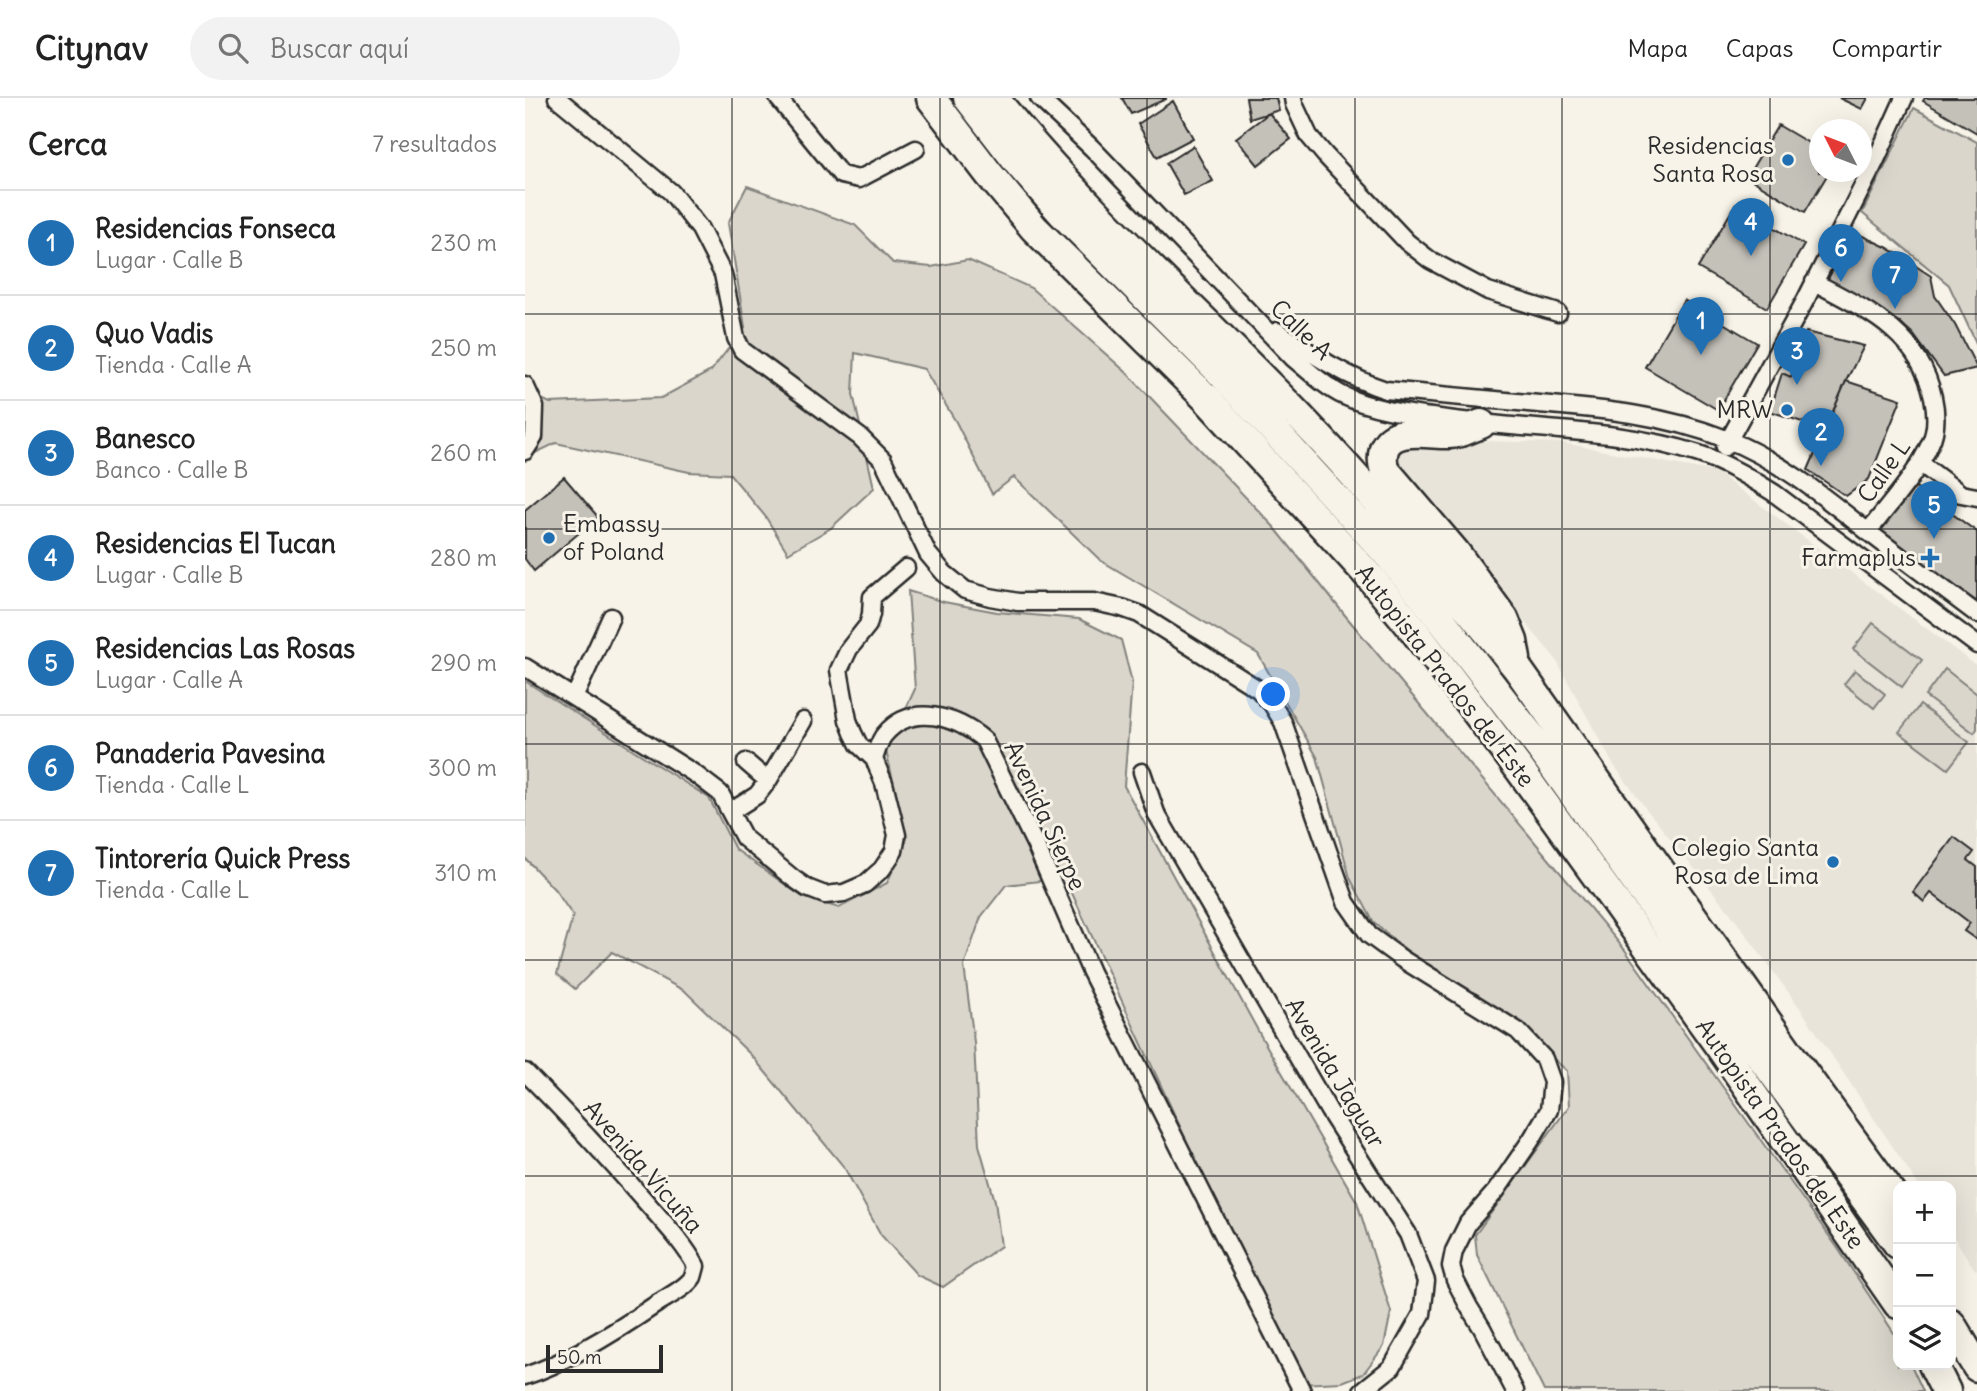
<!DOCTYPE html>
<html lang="es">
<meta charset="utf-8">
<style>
body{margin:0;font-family:Delius,sans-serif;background:#f2f2f2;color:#222}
.controls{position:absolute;right:21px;bottom:21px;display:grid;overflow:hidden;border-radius:14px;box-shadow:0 7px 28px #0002}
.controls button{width:63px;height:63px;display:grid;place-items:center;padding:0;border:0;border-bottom:2px solid #e0e0e0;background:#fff;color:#222;font:35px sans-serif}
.compass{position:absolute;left:1284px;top:21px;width:63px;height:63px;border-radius:50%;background:#fff;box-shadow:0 7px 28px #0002;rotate:312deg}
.scale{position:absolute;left:21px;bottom:18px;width:117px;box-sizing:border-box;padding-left:7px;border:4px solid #2b2b2b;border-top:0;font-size:19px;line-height:24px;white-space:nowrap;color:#2b2b2b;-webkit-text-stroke:5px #f7f3e8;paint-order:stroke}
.you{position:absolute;left:749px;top:597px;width:24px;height:24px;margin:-18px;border:5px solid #fff;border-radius:50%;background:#1a73e8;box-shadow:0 0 0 10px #1a73e833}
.badge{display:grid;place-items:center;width:46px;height:46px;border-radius:50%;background:#1f6fb2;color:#fff;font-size:23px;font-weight:700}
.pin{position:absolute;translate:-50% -58px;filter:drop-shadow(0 2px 4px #0008)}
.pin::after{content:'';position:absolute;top:37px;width:24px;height:21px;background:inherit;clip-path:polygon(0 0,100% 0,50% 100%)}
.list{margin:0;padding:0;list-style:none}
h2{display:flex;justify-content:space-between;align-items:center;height:91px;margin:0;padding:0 28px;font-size:30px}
h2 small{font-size:23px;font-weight:400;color:#767676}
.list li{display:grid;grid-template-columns:46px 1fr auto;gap:21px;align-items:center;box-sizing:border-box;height:105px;padding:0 28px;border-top:2px solid #e0e0e0}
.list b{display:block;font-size:26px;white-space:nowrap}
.list p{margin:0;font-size:23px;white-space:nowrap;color:#767676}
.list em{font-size:23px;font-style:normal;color:#767676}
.icon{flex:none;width:38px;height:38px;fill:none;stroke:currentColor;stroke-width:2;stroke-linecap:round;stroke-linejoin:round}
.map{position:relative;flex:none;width:1452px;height:1293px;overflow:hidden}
header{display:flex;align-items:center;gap:42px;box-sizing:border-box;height:98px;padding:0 35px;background:#fff;border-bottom:2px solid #e0e0e0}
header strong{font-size:33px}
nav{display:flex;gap:38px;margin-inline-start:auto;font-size:24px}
.search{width:490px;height:63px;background:#f2f2f2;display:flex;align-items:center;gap:18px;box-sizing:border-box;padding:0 24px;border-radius:38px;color:#767676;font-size:26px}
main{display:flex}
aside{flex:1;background:#fff}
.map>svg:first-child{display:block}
</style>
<header>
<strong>Citynav</strong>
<div class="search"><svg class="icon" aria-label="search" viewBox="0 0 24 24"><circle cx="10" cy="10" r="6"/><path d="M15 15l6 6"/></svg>Buscar aquí</div>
<nav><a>Mapa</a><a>Capas</a><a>Compartir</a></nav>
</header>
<main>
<aside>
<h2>Cerca<small>7 resultados</small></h2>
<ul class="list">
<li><span class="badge">1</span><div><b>Residencias Fonseca</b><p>Lugar · Calle B</p></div><em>230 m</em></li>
<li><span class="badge">2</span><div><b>Quo Vadis</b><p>Tienda · Calle A</p></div><em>250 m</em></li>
<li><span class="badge">3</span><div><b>Banesco</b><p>Banco · Calle B</p></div><em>260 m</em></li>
<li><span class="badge">4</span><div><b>Residencias El Tucan</b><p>Lugar · Calle B</p></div><em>280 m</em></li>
<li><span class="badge">5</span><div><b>Residencias Las Rosas</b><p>Lugar · Calle A</p></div><em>290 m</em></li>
<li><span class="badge">6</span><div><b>Panaderia Pavesina</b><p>Tienda · Calle L</p></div><em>300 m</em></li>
<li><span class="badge">7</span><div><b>Tintorería Quick Press</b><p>Tienda · Calle L</p></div><em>310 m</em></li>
</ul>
</aside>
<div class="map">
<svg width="1452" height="1293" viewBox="0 0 1452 1293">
<rect width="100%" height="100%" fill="#f7f3e8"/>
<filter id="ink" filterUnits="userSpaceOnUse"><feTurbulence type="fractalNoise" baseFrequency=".0143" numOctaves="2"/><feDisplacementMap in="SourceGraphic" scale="14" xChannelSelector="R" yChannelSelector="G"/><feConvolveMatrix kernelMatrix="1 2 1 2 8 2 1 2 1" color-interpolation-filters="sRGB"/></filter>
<g filter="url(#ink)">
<path fill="#e8e4da" d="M880 341 1038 345 1191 374 1452 568V1171L1450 1172 1426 1135V1088H1394L1275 910 1206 816 1122 712 1088 666 1030 560 886 388 868 357Z"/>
<path fill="#dad6cc" stroke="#82807c" stroke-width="2" d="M1389 10 1452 44V247L1424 187 1337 115Z
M222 88 330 127 368 165 406 169 443 162 506 190 601 274 750 430 819 516 1100 852 1312 1149 1373 1241V1267H1386L1398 1293H1019L952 1157 950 1137 1044 1008 1042 973 995 930 915 880 849 825 825 780 792 659 733 556 575 462 489 379 467 396 431 324 399 271 330 255 328 296 349 390 306 430 263 455 240 418 205 376 164 374 31 345 0 360V293L25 305 136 300 186 273 220 229 203 125Z
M383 493 419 504 472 514 554 521 596 542 607 584 599 688 737 940 832 1104 866 1214 859 1248 838 1276 817 1284 774 1286 540 780 481 787 456 819 439 868 449 944 454 1047 470 1103 476 1148 418 1189 392 1177 356 1137 319 1069 227 958 160 893 87 854 50 891 32 876 48 818 30 792 0 760V583L184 700 210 751 278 799 314 810 362 785 382 741 361 653 390 591Z
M1348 525 1397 562 1377 589 1328 551Z
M1420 571 1452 596V631L1449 635 1400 598Z
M1330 572 1360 596 1349 610 1319 586Z
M1395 607 1444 644 1423 671 1374 634Z"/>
<path fill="#c4c1b9" stroke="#2b2b2b" stroke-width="2" d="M597 0H641V1L606 16Z
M721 0H751L754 12 725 21Z
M1314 0H1343L1337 11Z
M1400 0H1452V35L1398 3Z
M648 3 668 40 632 59 613 26Z
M744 15 766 41 733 67 711 40Z
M1253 27 1294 51V74H1304L1280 114 1222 79Z
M668 48 688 83 659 97 641 65Z
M1210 107 1279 147 1242 210 1173 170Z
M1327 133 1363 150 1406 178 1410 198 1430 227 1452 270 1419 278 1388 236 1376 225 1344 208 1303 181Z
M1159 202 1232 245 1193 312 1120 269Z
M1281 234 1339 248 1321 283 1300 332 1245 313 1257 275 1266 279Z
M1321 283 1376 301 1344 381 1321 398 1283 372Z
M39 379 73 419 9 473 0 461V412Z
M1388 387 1452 434V504L1354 434Z
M1429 739 1449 754 1443 762 1452 769V842L1439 833 1445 825 1406 795 1399 804 1388 794Z"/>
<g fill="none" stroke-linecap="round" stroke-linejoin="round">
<g stroke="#2b2b2b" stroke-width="21">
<path id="street" d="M32 0 146 94 175 131 198 176 211 240 217 252 335 339 358 362 403 456 419 475 440 492 465 499 493 504H569L597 510 614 516 733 591 747 606 758 624 821 804 844 837 877 861 993 933 1019 961 1027 984 1024 1012 1006 1042 971 1093 943 1125 929 1153 926 1168 930 1182 944 1209 957 1230 990 1293
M253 0 316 77 334 81 391 51
M514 0 567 50 768 260C784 273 800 289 819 298 852 313 886 316 922 321 1006 333 1093 330 1174 356 1201 365 1225 380 1249 395L1452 547
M768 0 769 6 784 38 800 57 882 144 905 162 963 193 1033 215
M1289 184C1342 212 1394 235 1408 299 1411 313 1412 332 1405 346 1391 378 1364 406 1343 434
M752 233C787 256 821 279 861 292 912 297 963 301 1014 306 1078 311 1141 317 1201 341 1254 362 1298 398 1342 433 1378 461 1415 488 1452 516
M0 287 10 309 9 339 0 353
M1200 349 1281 201 1350 64 1379 0
M1395 365 1436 396 1452 399
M0 569 170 676 195 695 219 740 269 781 282 790 300 797 319 795 340 786 357 771 369 753 372 737 359 685 349 661C352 653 354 642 360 636 387 604 432 619 459 642L511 748 566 874 777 1293
M49 600 86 519
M349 661 334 647 328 635 323 622 314 572 324 551 343 527 346 516 347 499 381 470
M221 664 243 683
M617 674 631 715 804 1013 883 1136 901 1183 897 1216 867 1269 837 1293
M205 714 232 697 243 683 278 623
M0 974C42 1016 82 1059 121 1104 139 1125 158 1144 171 1168 170 1172 169 1176 168 1179 161 1190 144 1198 133 1205 95 1231 44 1264 0 1278"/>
</g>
<g stroke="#2b2b2b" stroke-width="33">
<path id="highway" d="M406 0 464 76 509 130 681 300 845 479 888 531 995 672 1195 949 1373 1206
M443 0 494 66 538 116 698 277 865 459 908 511 1018 654 1218 934 1373 1146
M469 0C560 113 670 210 770 314 848 395 921 483 992 570L1265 956 1373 1104
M956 326C946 330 935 336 924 336 905 337 868 327 859 351 857 359 857 365 860 372L930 454 979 521 988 543 991 561
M1426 1226 1452 1269
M1408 1267 1421 1293"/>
</g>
<use href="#street" stroke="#f7f3e8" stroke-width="16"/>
<use href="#highway" stroke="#f7f3e8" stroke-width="28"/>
</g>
</g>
<path fill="none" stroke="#2b2b2b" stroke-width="2" stroke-opacity="0.55" d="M207 0V1293M415 0V1293M622 0V1293M830 0V1293M1037 0V1293M1245 0V1293M0 216H1452M0 431H1452M0 646H1452M0 862H1452M0 1078H1452"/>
<g fill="#1f6fb2" stroke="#f7f3e8" stroke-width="2.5">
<circle cx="1263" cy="62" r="7"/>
<circle cx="1262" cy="312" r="7"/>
<circle cx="24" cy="440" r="7"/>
<path d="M1401.5 449.5h7v7h7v7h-7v7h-7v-7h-7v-7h7z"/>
<circle cx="1308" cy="764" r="7"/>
</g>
<g text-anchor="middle" stroke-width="6" stroke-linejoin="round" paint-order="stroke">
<g font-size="24" fill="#2b2b2b" stroke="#f7f3e8" text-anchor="end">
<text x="1249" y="56">Residencias<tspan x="1249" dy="28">Santa Rosa</tspan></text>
<text x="1248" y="320">MRW</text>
<text x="38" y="434" text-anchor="start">Embassy<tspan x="38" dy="28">of Poland</tspan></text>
<text x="1391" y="468">Farmaplus</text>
<text x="1294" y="758">Colegio Santa<tspan x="1294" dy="28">Rosa de Lima</tspan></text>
</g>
<g font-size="24" fill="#2b2b2b" stroke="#f7f3e8">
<text transform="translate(776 232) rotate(44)" y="8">Calle A</text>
<text transform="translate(1359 373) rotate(-55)" y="8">Calle L</text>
<text transform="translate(920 578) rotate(52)" y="8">Autopista Prados del Este</text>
<text transform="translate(520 718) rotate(65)" y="8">Avenida Sierpe</text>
<text transform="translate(810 975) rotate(59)" y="8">Avenida Jaguar</text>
<text transform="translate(1255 1036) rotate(55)" y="8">Autopista Prados del Este</text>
<text transform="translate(118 1069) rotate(49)" y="8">Avenida Vicuña</text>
</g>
</g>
</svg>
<div class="controls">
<button>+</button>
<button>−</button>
<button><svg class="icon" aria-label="layers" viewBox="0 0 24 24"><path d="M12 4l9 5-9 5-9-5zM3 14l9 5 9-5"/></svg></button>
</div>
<svg class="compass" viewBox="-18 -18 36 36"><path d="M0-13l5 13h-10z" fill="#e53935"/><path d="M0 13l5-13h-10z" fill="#767676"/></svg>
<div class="scale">50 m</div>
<div class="you"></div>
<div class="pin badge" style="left:1176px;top:257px">1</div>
<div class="pin badge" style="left:1296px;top:368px">2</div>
<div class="pin badge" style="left:1272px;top:287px">3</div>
<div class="pin badge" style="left:1226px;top:158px">4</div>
<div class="pin badge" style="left:1409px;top:441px">5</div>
<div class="pin badge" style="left:1316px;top:184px">6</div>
<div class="pin badge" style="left:1370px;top:211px">7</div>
</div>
</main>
